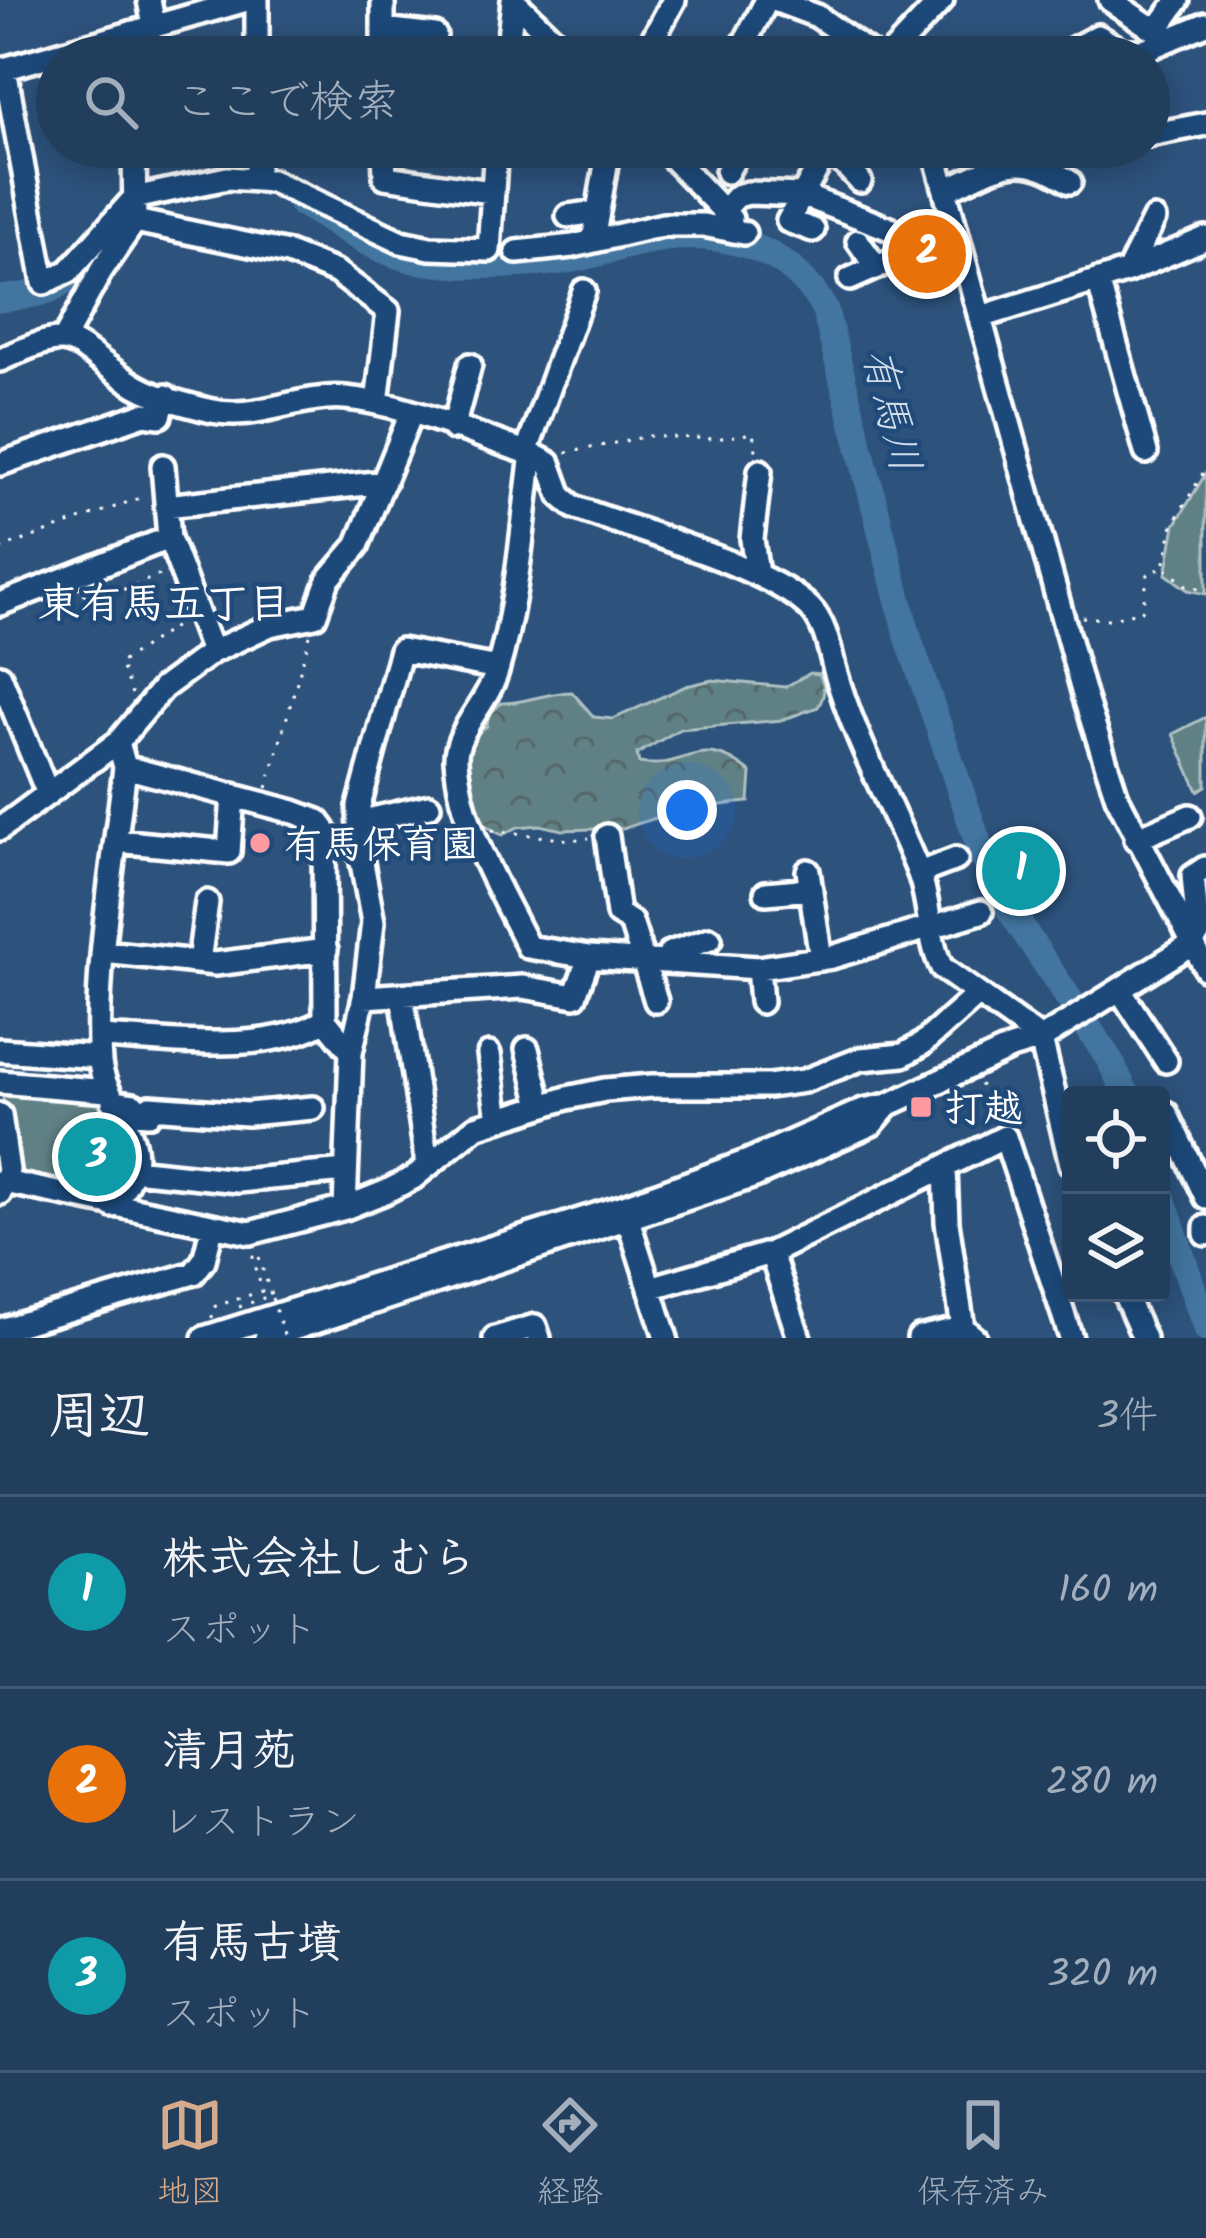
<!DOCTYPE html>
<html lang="ja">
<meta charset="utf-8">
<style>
body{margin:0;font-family:Kalam,"Klee One",sans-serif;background:#2e4966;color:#f1f3f6}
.controls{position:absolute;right:36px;bottom:36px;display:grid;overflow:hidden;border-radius:12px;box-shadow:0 6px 30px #0003}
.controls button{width:108px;height:108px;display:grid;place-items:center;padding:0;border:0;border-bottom:3px solid #3f5772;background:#223e5d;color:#f1f3f6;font:60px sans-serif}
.you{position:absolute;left:687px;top:810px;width:42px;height:42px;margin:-30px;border:9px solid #fff;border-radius:50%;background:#1a73e8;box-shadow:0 0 0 18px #1a73e833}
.badge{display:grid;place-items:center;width:78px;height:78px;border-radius:50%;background:#d6ab8b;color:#fff;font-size:39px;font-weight:700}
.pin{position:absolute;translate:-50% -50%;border:6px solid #fff;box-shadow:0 3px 12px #0006}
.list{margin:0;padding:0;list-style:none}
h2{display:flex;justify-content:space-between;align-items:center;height:156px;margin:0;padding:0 48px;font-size:51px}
h2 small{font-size:39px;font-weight:400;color:#a2aebc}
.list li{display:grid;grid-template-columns:78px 1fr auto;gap:36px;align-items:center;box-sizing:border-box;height:192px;padding:0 48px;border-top:3px solid #3f5772}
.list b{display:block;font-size:45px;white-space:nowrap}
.list p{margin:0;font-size:39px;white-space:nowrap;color:#a2aebc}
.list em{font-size:39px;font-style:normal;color:#a2aebc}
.icon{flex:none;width:66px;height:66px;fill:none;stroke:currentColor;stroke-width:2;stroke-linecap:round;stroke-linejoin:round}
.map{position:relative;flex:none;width:1206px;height:1338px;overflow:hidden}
.search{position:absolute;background:#223e5d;box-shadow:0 6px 30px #0003;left:36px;right:36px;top:36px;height:132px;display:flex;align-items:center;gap:30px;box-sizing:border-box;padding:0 42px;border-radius:66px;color:#a2aebc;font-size:45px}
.sheet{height:732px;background:#223e5d}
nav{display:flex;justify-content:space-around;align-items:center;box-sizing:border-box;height:168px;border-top:3px solid #3f5772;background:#223e5d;font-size:33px;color:#a2aebc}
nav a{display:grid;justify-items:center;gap:6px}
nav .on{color:#d6ab8b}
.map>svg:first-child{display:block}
</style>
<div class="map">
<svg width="1206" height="1338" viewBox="0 0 1206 1338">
<defs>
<pattern id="forest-crowns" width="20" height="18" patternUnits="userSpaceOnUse" patternTransform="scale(3)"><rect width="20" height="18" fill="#5e8084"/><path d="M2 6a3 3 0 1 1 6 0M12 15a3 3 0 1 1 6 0" fill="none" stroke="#556668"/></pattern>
</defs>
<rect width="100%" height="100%" fill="#2d527c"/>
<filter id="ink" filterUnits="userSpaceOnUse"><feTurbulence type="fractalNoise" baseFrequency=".00833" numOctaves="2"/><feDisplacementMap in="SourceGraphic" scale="24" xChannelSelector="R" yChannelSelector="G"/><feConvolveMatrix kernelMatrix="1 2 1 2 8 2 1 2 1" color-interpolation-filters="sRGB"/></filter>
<g filter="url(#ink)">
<path fill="#5e8084" stroke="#aec0c2" stroke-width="3" d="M1206 473V594L1188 590 1166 574 1175 525Z
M1206 717V786L1198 791 1173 734Z
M1 1085 101 1094 120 1135 93 1127 76 1137 68 1154 75 1176 85 1185 81 1193 21 1178 14 1170Z"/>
<path fill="url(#forest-crowns)" stroke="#aec0c2" stroke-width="3" d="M810 673 819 674C826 687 825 695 818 707L782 720 680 729 637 754 639 763C684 771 700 730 751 773L749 802 685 809 624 828 562 830 540 825 518 827 502 835C459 815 464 780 468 739L487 726 488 716 501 703C522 704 548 692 572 692L594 717 613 719 686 686 712 680 785 687Z"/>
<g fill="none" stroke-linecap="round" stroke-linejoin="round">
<path stroke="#42749f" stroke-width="27" d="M301 203C339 224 371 251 415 260 458 268 510 266 553 262 583 259 613 248 642 242 714 227 788 242 825 310L907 634 981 851 1000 895 1109 1059 1127 1095
M0 299C46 293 60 292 92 257
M1161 1195 1206 1328"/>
<g stroke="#fff" stroke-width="30">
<path id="minor" d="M149 0 154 26
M257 0V57
M383 0V57
M513 0 572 57
M774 0 817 16 875 57
M1110 0 1150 27 1161 24 1178 0
M383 29 435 35
M133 32 134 57
M744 43 773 57
M257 54H302
M507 57 513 0
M643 57 674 0
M737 57 767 0
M888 57 942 0
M1058 57 1098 36 1123 51H1142L1206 24
M5 69 44 283 69 271 134 198 227 178 272 181 401 242 430 248 489 250 496 147
M0 70 247 0
M1149 135 1206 124
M134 147 135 221 288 253 336 272 388 311 377 403
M257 147V178
M384 147 385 177 491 192
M662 147 731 219
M828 147 860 181
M873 147 878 155
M933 147 1084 695 1117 797 1206 969
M727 172 739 150 733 147
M945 190C998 168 1017 146 1070 182
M723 211 737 196 748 193 802 195 903 234 913 251
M568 216 597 212
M813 230 788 221 829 147
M593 241 609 147
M858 241 876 267
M517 252 573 246 663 225H703L744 233
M1128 271 1154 219
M850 279 956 232
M1098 280 1146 452
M981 317 1128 271 1206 238
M64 339 101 271 135 221
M0 360C78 324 66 340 130 382 150 396 184 404 208 410 257 422 298 394 346 398 409 404 472 435 532 454L549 463 561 496 574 507C632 529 769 567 810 608 825 623 829 647 834 667 854 739 890 802 918 871 931 902 927 939 942 968L1041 1039 1071 1164
M453 428 470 365
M526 453 584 291
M532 454C522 527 518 601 497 671 488 702 454 733 456 760 461 828 499 888 528 947L589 957
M0 464 144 414 160 416 166 396
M163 466 169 538 212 652
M166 506 384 482
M757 574 752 539 760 471
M0 604 169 538
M0 676 48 794
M125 767 294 812 318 821 324 829 325 1020 351 1052
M359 822 429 806
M0 829 118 742 163 688 212 652 270 625 315 616 328 580 357 546 411 414
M607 836 618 914 631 922 656 1001
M1136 839 1190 816
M117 841 229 852 233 795
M808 871 821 959
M919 873 956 859
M766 893 811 889
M1198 929 1193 876 1205 868
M104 952 215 964 326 950
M199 962 207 902
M668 962 670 953 710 939
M758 968 761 1002
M1120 990 1166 1061
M402 995 427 1163
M364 997 373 922 360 852 359 806 401 650 498 668
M100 1037C167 1040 268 1056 325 1020
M527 1049 541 1106
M0 1050 99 1057
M489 1054 498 1120
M0 1082 107 1091
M113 1102 134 1105 133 1113 149 1114 150 1107 247 1114 313 1108
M1166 1113 1206 1197
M0 1115 8 1170 0 1193
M945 1168 947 1222 963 1328 975 1338
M133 1170 238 1181 346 1171
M0 1181 250 1233 345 1208 385 1192 413 1178 476 1127 567 1098 605 1090 652 1086H769L804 1081 861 1059 903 1055 922 1044 977 995
M113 1206C121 1193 131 1179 134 1165 141 1131 103 1097 100 1062 93 973 115 857 125 767L118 742
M624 1207 666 1338
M345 1208 351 1052 364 997 523 987 575 996 589 957 758 968 832 957 981 912
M1206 1227V1234
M771 1253 799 1338
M650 1288 771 1253 1005 1137 1071 1338
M1124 1293 1144 1338
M0 1330 194 1273 204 1260 212 1228
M204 1338 624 1206 748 1161 863 1110 888 1105 1011 1048 1041 1039 1192 944 1206 921
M266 1338 755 1176 872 1124 888 1105
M495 1338 535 1326 539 1338
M919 1338 963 1328"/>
</g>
<path stroke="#fff" stroke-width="3" stroke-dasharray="3 9" stroke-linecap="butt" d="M566 453 649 436 716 439 753 433 757 456
M0 549 145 496
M1166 569 1186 585 1206 590
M84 593 89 603 165 573
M1082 617 1108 619 1142 611 1148 574 1164 567 1173 524 1206 468
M132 694 120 663 179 624
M267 788 310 635
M492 830 569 840 589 838
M980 1084 997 1119
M259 1257 272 1298
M239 1307 269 1296
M212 1318 213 1307 262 1291 253 1257 258 1255"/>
<use href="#minor" stroke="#1f4a7a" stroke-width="21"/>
<path stroke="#fff" stroke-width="3" stroke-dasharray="3 9" stroke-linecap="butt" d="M272 1298 285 1338"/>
</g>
</g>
<g fill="#ff9aa2" stroke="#1f4a7a" stroke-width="4.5">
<circle cx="260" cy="843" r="12"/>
<rect x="909" y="1095" width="24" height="24" rx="6"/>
</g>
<g text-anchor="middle" stroke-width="9" stroke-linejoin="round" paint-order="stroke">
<g font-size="39" font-weight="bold" fill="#fff" stroke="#1f4a7a" text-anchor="start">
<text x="284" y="857">有馬保育園</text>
<text x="945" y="1121">打越</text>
</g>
<g font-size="42" font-style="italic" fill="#d0dce7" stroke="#1f4a7a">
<text transform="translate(893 410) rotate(76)" y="15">有馬川</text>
</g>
<g font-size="42" font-weight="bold" fill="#fff" stroke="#1f4a7a">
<text x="164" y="617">東有馬五丁目</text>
</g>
</g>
</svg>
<div class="controls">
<button><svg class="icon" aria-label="locate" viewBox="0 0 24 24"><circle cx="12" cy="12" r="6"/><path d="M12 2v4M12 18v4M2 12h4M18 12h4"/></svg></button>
<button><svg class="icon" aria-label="layers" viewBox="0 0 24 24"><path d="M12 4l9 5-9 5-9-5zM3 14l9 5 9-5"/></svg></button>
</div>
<div class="you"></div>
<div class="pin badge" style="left:1021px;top:871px;background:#0f9aa8">1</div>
<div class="pin badge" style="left:927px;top:254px;background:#e8710a">2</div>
<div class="pin badge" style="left:97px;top:1157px;background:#0f9aa8">3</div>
<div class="search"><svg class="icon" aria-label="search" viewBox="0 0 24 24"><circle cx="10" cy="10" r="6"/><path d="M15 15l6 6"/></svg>ここで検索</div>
</div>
<section class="sheet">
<h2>周辺<small>3件</small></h2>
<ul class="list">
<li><span class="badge" style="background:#0f9aa8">1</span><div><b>株式会社しむら</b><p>スポット</p></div><em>160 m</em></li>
<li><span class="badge" style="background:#e8710a">2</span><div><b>清月苑</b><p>レストラン</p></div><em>280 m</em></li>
<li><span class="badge" style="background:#0f9aa8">3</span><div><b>有馬古墳</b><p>スポット</p></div><em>320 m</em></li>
</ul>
</section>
<nav>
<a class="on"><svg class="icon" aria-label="map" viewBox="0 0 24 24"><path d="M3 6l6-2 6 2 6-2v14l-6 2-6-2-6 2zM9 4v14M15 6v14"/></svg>地図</a>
<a><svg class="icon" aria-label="directions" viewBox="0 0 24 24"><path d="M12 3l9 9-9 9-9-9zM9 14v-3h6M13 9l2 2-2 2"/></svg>経路</a>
<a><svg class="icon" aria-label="saved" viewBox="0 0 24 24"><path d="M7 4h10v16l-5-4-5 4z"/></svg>保存済み</a>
</nav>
